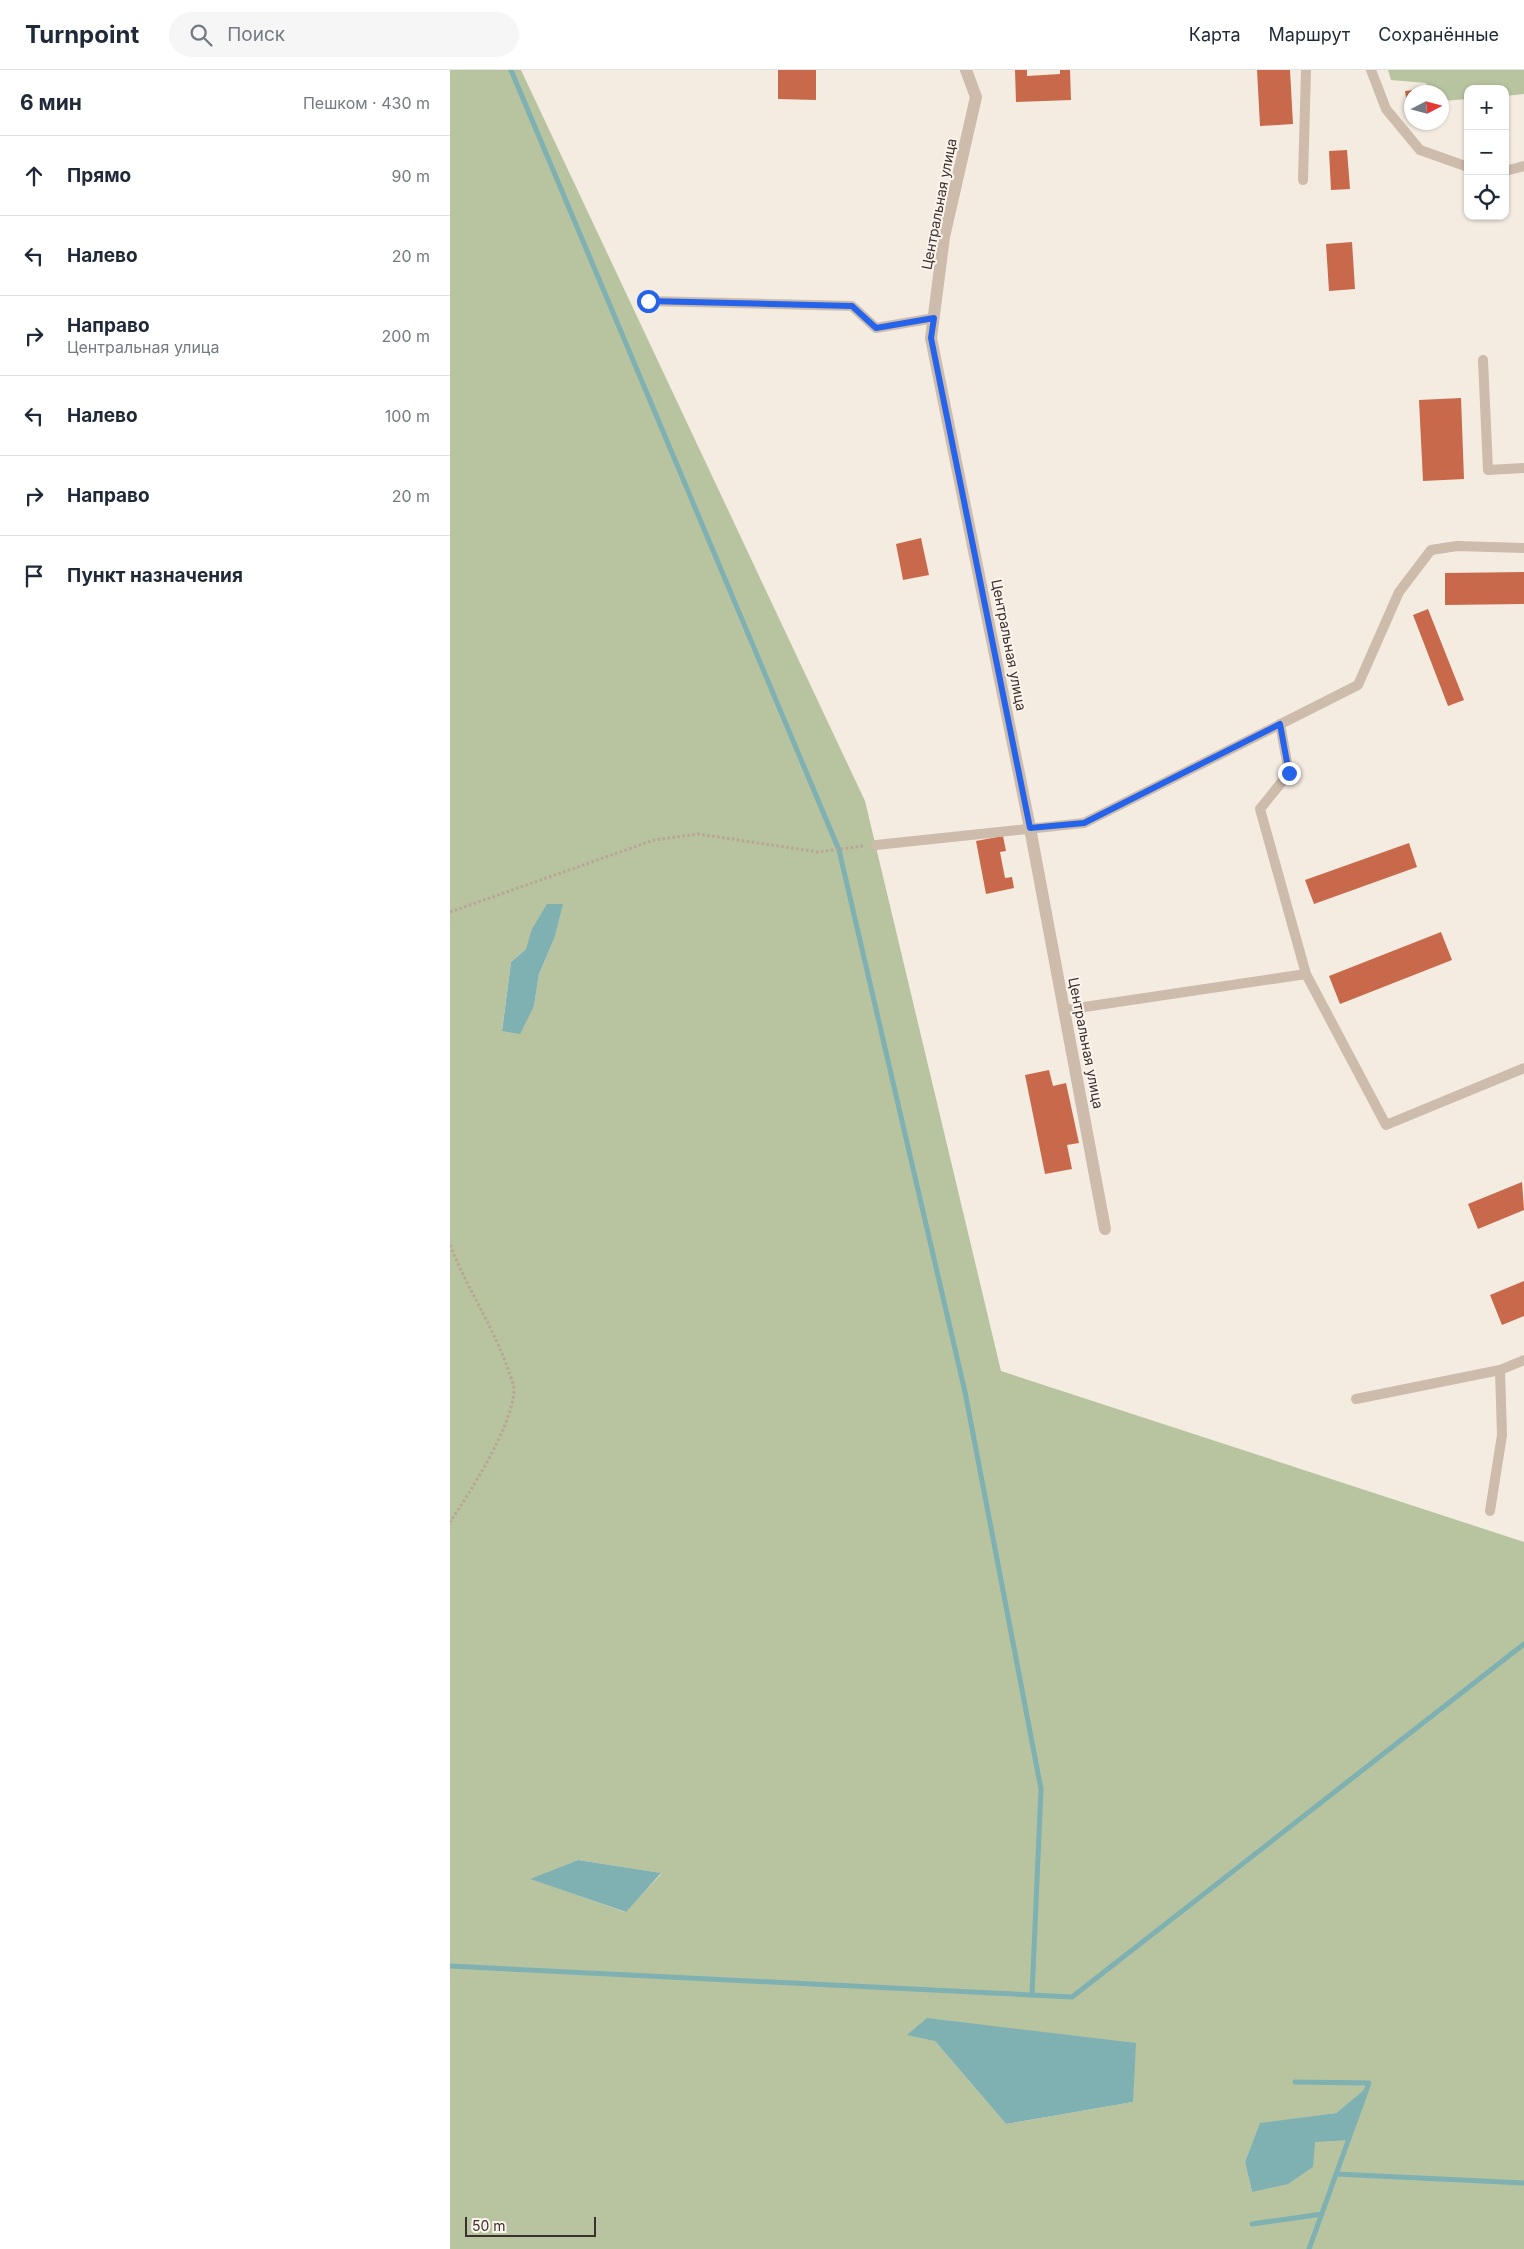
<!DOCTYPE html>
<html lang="ru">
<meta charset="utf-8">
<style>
body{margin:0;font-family:Inter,sans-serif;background:#f6f6f7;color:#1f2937}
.controls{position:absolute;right:15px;top:15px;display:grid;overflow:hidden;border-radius:10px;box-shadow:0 1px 4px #0004}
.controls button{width:45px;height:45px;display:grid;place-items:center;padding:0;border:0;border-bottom:1px solid #e0e1e3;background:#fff;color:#1f2937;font:25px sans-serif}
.compass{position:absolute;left:954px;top:15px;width:45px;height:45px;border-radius:50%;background:#fff;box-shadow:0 1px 4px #0004;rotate:84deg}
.scale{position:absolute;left:15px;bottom:12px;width:131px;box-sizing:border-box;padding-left:5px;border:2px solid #3b302b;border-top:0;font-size:14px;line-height:18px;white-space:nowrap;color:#3b302b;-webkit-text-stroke:4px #fbf5ee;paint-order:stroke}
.stop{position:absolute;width:15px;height:15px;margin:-11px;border:4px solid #2563eb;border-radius:50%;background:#fff}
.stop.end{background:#2563eb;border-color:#fff;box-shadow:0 1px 5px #0008}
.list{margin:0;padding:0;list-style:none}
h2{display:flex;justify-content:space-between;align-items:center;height:65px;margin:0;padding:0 20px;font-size:21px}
h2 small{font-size:16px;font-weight:400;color:#747a83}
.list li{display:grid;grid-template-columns:32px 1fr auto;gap:15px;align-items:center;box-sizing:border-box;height:80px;padding:0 20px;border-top:1px solid #e0e1e3}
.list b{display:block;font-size:19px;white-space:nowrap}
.list p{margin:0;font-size:16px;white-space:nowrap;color:#747a83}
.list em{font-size:16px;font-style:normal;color:#747a83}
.icon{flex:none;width:28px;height:28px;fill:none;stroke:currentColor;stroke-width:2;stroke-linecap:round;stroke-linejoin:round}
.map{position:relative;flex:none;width:1074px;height:2179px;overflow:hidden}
header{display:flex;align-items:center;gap:30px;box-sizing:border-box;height:70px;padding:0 25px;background:#fff;border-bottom:1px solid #e0e1e3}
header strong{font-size:24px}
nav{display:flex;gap:28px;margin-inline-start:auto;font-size:18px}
.search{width:350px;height:45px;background:#f6f6f7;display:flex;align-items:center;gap:12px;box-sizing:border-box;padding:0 18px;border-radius:28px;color:#747a83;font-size:19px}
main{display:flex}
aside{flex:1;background:#fff}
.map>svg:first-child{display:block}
</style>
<header>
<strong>Turnpoint</strong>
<div class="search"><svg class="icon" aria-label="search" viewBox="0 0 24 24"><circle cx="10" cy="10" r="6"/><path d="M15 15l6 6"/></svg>Поиск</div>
<nav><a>Карта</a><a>Маршрут</a><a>Сохранённые</a></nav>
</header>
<main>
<aside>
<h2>6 мин<small>Пешком · 430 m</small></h2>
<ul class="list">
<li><svg class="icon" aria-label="ahead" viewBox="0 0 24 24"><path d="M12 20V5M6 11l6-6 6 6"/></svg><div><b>Прямо</b></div><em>90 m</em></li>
<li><svg class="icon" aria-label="left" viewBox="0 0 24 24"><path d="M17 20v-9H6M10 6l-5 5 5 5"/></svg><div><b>Налево</b></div><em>20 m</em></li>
<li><svg class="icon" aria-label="right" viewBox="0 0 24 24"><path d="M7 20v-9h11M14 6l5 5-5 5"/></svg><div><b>Направо</b><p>Центральная улица</p></div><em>200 m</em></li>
<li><svg class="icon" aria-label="left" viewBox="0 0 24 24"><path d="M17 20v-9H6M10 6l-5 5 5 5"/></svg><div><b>Налево</b></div><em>100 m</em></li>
<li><svg class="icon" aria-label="right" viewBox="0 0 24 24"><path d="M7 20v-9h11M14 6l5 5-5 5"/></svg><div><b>Направо</b></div><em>20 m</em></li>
<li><svg class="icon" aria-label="arrive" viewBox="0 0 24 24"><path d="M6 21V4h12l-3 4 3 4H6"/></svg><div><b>Пункт назначения</b></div></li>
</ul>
</aside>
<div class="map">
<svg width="1074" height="2179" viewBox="0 0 1074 2179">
<rect width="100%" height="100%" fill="#f4ebe1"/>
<path fill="#b8c4a0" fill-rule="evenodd" d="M0 0H71L415 731 551 1301 1074 1472V2179H0ZM104 869 89 904 84 936 52 960 61 892 76 879ZM128 1790 210 1803 211 1804 175 1842 81 1809ZM485 1971 683 2032 556 2054ZM913 2021 865 2072 802 2122 795 2092 810 2054 886 2043Z
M938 0H1074V24L1055 26V19H1018V29L992 31V22H982L976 13 941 10Z"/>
<path fill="#7fb0b2" d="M97 834H113L104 869 89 904 84 936 70 964 52 961 61 892 76 879 82 859Z
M128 1790 211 1803 176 1842 80 1809Z
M477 1948 686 1973 683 2032 556 2054 485 1971 457 1965Z
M914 2020 899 2070 865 2072 863 2097 838 2114 802 2122 795 2092 810 2053 886 2043Z"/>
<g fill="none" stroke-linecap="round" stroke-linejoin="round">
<path stroke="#7fb0b2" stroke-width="5" d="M61 0 389 780 515 1322 591 1719 582 1925
M0 1896 622 1927 1074 1574
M845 2012 919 2013 859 2179
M886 2104 1074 2113
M802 2154 872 2144"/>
</g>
<path fill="#c8694b" d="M328 0H366V30L328 29Z
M565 0H577V6L610 4V0H620L621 30 566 32Z
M807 0H840L843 54 810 56Z
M975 19V22H962V32L957 33 955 21Z
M897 80 900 119 881 120 879 81Z
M902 172 905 219 879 221 876 174Z
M1011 328 1014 409 973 411 969 330Z
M471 468 479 505 453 510 446 474Z
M1074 502V534L995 535V503Z
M978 539 1014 630 998 636 963 545Z
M553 766 556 781 550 782 555 808 562 807 564 818 536 824 526 771Z
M959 773 967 797 864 834 855 810Z
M991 862 1002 890 890 934 879 906Z
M599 1000 603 1016 616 1013 629 1073 617 1075 622 1099 595 1104 575 1005Z
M1072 1112 1074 1140 1028 1159 1018 1134Z
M1074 1211V1246L1052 1255 1040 1225Z"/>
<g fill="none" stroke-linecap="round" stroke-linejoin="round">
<path stroke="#b9a596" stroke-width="3" stroke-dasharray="2.5 2.5" stroke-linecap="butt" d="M0 842 204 770 248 764 368 782 413 776
M0 1175C17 1218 44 1258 59 1302 61 1308 64 1315 64 1320 62 1357 21 1421 0 1452"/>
<path stroke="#cdbbac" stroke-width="10" d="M921 0 936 39 970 80 1018 97
M1055 101 1074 96
M853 110 856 0
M198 231 402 236 426 258 484 248
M1033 290 1038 400 1074 398
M426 775 634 753 908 615 949 522 981 480 1007 476 1074 478
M856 904 936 1055 1074 998
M614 940 856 904 810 739 839 703 830 654
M906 1329 1050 1300 1074 1290
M1040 1441 1052 1365 1050 1300"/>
<path stroke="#cdbbac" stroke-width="12" d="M516 0 526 27 494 167 481 268 580 758 655 1159"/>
</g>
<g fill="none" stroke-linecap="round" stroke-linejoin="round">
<path stroke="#2563eb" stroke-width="6" d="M198 231 402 236 426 258 484 248 481 268 580 758 634 753 830 654 839 703"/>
</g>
<g text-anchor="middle" stroke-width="4" stroke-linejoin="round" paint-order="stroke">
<g font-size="14" fill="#3b302b" stroke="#fbf5ee">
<text transform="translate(489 134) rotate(-79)" y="5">Центральная улица</text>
<text transform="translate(559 575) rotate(79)" y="5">Центральная улица</text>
<text transform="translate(636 973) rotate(79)" y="5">Центральная улица</text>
</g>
</g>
</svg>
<div class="controls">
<button>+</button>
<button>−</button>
<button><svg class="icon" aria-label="locate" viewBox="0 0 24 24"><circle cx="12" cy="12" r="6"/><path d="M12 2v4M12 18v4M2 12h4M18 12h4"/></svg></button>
</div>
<svg class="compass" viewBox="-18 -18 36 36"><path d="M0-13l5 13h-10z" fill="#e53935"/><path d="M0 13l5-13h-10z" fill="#747a83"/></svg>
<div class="scale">50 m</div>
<div class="stop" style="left:198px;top:231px"></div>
<div class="stop end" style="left:839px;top:703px"></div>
</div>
</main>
